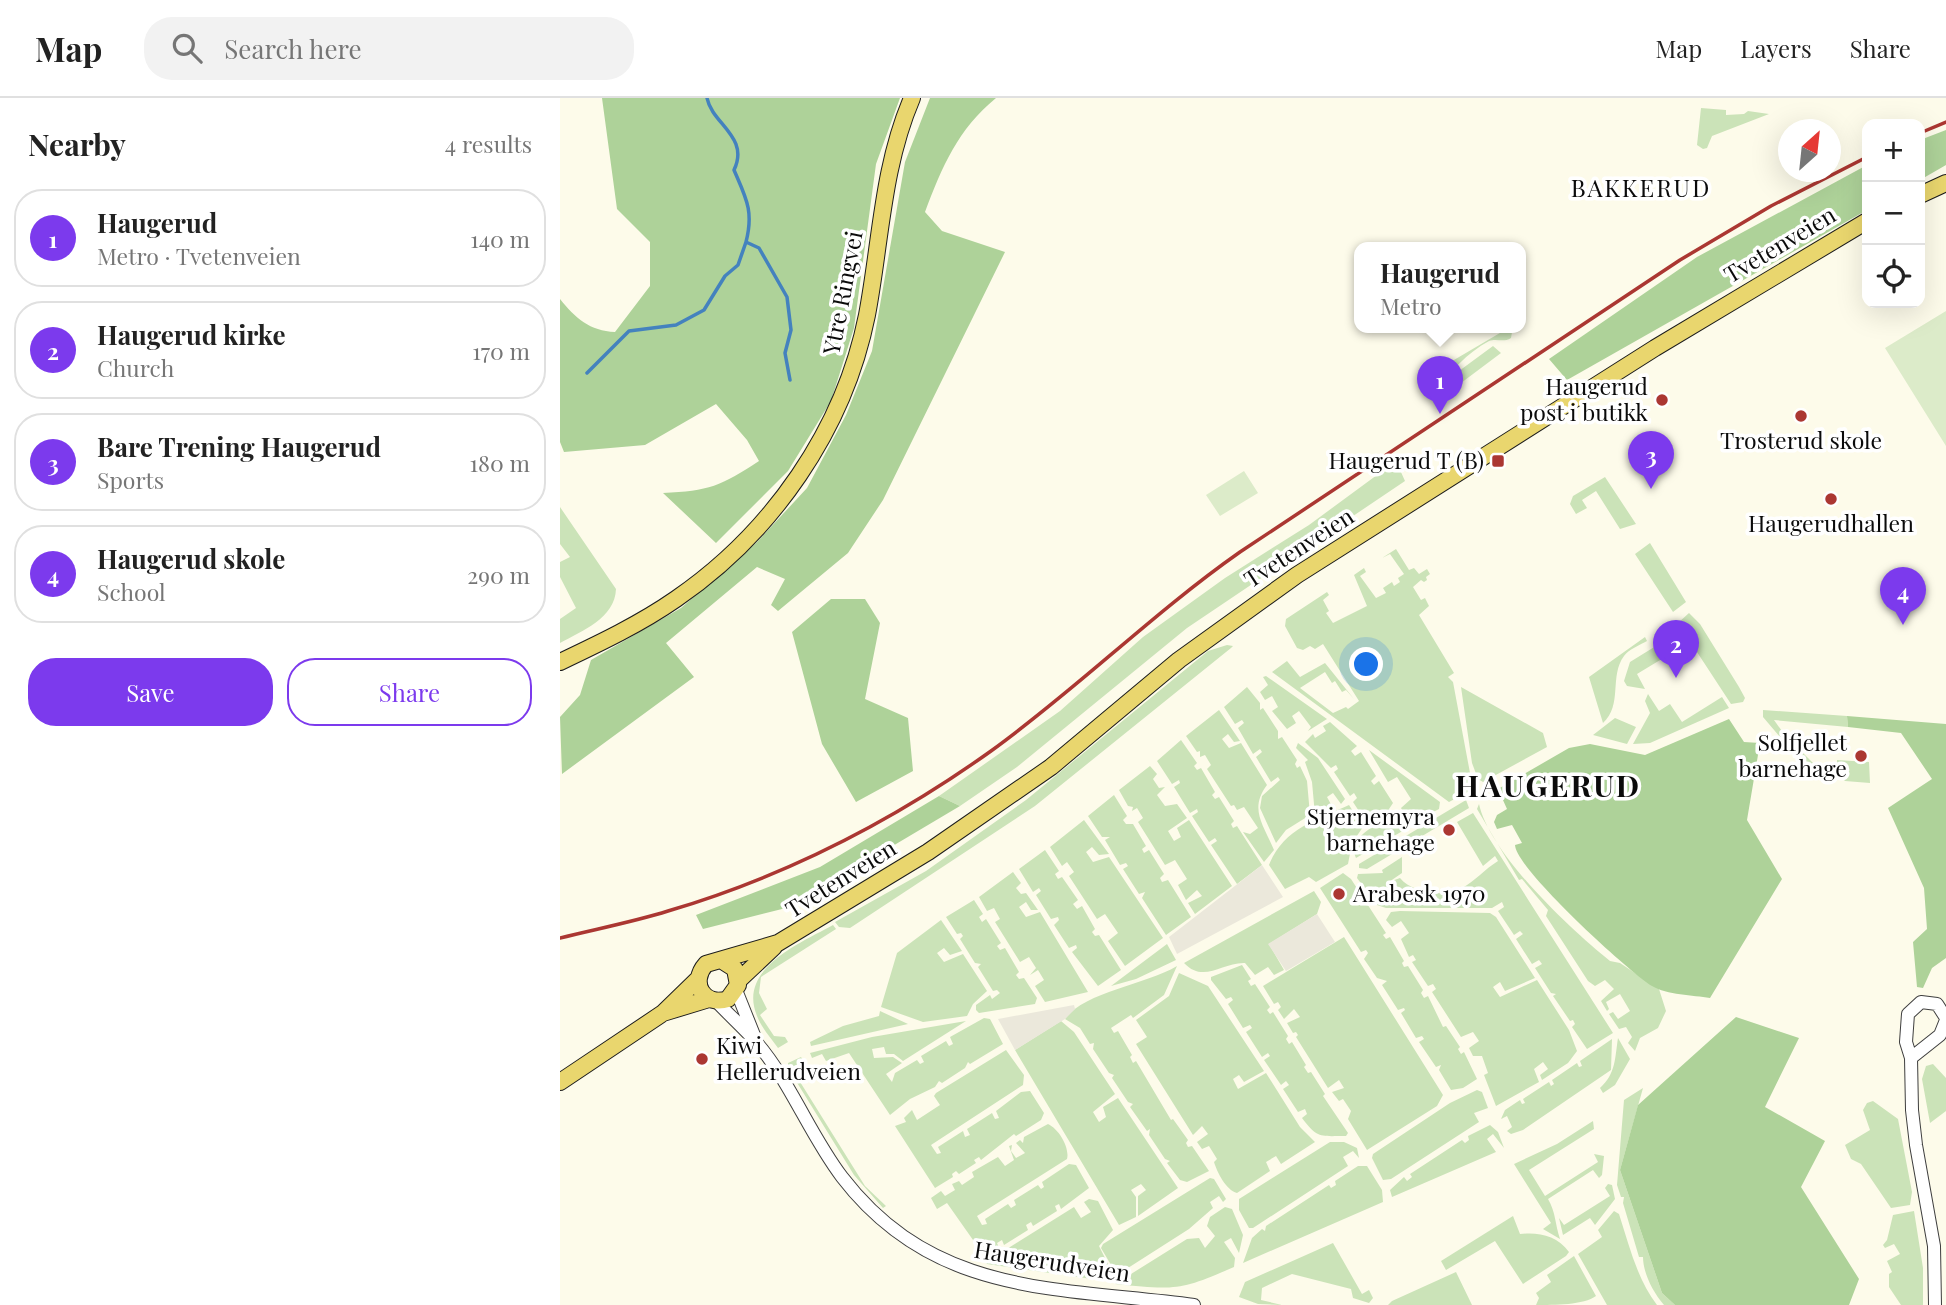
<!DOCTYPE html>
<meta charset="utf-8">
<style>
body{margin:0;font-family:"Playfair Display",serif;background:#f2f2f2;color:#222}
.controls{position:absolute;right:21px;top:21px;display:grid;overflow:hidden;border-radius:14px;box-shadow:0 7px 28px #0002}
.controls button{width:63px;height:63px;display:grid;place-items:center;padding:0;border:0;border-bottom:2px solid #e0e0e0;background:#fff;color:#222;font:35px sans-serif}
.compass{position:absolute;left:1218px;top:21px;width:63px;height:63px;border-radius:50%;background:#fff;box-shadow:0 7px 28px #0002;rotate:27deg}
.you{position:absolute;left:807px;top:567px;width:24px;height:24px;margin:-18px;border:5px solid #fff;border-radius:50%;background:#1a73e8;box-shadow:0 0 0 10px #1a73e833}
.badge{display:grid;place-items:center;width:46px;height:46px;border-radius:50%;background:#7c3aed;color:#fff;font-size:23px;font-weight:700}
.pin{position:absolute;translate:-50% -58px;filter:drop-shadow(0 2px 4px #0008)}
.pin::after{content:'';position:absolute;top:37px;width:24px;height:21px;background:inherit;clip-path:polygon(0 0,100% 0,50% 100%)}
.popup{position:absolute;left:794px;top:144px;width:172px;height:91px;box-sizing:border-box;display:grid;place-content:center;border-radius:14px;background:#fff;filter:drop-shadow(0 2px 5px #0005);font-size:23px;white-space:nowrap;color:#767676}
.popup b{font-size:26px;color:#222}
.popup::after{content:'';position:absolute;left:50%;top:100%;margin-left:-14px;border:14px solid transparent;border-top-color:#fff}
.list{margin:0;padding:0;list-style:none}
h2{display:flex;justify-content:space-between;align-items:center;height:91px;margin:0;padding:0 28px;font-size:30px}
h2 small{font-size:23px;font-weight:400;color:#767676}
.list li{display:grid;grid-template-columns:46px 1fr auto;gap:21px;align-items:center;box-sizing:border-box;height:98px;margin:0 14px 14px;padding:0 14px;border:2px solid #e0e0e0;border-radius:28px}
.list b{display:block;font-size:26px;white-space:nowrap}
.list p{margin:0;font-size:23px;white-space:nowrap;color:#767676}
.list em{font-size:23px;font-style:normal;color:#767676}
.actions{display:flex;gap:14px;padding:21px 28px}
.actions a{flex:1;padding:16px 0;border:2px solid #7c3aed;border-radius:28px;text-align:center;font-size:24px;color:#7c3aed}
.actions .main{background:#7c3aed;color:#fff}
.icon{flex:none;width:38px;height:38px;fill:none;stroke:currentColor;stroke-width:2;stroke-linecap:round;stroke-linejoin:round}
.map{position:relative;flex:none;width:1386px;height:1207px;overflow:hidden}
header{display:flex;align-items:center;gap:42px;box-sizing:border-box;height:98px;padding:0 35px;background:#fff;border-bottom:2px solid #e0e0e0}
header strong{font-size:33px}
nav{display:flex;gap:38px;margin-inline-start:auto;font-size:24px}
.search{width:490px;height:63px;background:#f2f2f2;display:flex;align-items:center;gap:18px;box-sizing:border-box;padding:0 24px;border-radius:28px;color:#767676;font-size:26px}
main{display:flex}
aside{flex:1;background:#fff}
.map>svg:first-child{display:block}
</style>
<header>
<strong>Map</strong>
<div class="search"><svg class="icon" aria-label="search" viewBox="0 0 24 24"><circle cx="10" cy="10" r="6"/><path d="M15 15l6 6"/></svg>Search here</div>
<nav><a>Map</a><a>Layers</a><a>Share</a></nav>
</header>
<main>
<aside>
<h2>Nearby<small>4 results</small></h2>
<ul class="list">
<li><span class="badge">1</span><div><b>Haugerud</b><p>Metro · Tvetenveien</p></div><em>140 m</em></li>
<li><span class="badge">2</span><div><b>Haugerud kirke</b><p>Church</p></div><em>170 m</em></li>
<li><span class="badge">3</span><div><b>Bare Trening Haugerud</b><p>Sports</p></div><em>180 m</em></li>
<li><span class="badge">4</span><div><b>Haugerud skole</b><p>School</p></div><em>290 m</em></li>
</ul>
<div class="actions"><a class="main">Save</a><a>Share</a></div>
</aside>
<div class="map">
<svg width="1386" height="1207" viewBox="0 0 1386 1207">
<rect width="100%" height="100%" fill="#fdfbea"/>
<path fill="#cbe3b8" d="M1141 10 1166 12V17L1184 16 1188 13 1209 16 1152 38 1147 50 1143 51 1137 47Z
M945 232 952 234 951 240C943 245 937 240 929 243 907 255 890 274 875 293H871L887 272 882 269Z
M933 248 941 255 877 303 899 273Z
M836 363 845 383 627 530 457 669 400 708 379 698 500 613 583 539 665 480 749 427Z
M1045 379 1076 426 1060 431 1036 393 1022 402 1027 410 1016 416 1010 406 1013 398Z
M0 409 56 491C55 520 22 533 0 545V521L16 510 0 479V464L10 459 0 446Z
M1090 445 1126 504 1113 514 1075 456Z
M836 451 849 472 854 470 859 476 867 471 870 476 866 479 867 482 864 484 861 482 853 489 861 502 865 500 869 508 859 517 894 575 888 579 893 584 913 691 889 704 712 574 727 563 740 579 765 565 794 601 786 592 782 594 775 583 772 585 765 574 740 590 773 615 786 609 788 611 799 603 763 546 755 551 750 548 743 552 737 550 725 528 726 521 767 494 769 497 763 502 769 513 766 515 773 525 807 508 794 477 804 470 806 474 800 478 816 500 826 495 823 490 832 484 834 488 840 484 838 480 844 476 830 456 822 460Z
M1129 515 1140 526 1179 589 1185 600 1183 604 1171 606 1118 525Z
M1085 539 1087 543C1080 547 1069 551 1064 558 1049 578 1063 607 1043 625L1029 579Z
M1104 543 1109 544 1115 553 1077 576 1085 591 1067 588 1064 583 1070 564Z
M667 547 673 548 671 550 475 708 290 830 279 829 275 824 366 773 466 702 648 553Z
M706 578 767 621 748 633 751 629 739 613 732 618 736 625 727 631 712 613 718 609 712 598 705 602 700 594 708 587 703 579Z
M687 589 700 605V612L703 610 718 633V641L722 639 737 662 735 666 737 670 740 668 747 683 750 717 726 732 716 745 700 710 702 698 720 682 718 679 711 684 696 659 702 654 700 651 693 656 678 630 684 625 682 622 675 626 664 609Z
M901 589 983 635 987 649 923 684 918 681 912 665Z
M1088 596 1099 613 1110 606 1122 624 1162 599 1169 610 1090 645 1073 646 1090 615 1085 603Z
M659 612 680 643 674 644 668 636 662 641 669 650 681 645 707 687C689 711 703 726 714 752L704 764 683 734 690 736 698 730 684 709 677 712 674 707 671 708 647 671 651 667 645 657 640 659V653L637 654 626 638Z
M1203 612 1287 618 1288 629 1214 622 1224 636 1268 680 1266 682 1231 652 1203 619Z
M1055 620 1076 629 1067 646 1033 637Z
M770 624 797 648 791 653 795 658 801 654 816 678 811 683 814 687 819 683 833 705 829 711 832 716 837 713 846 731 796 760C789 745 803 735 815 727L813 724 808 727 793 704 797 700 794 695 790 698 774 674 778 671 776 667 771 670 745 644 753 636 755 640 766 633 763 628Z
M621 642 637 665 634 668 637 672 641 670 655 694 652 697 655 701 659 699 674 723 671 726 673 730 677 728 702 767 677 786 651 747 657 743 655 740 649 744 632 718 638 714 637 711 630 715 614 689 620 685 619 682 612 686 597 663Z
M738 645 758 660 785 701 781 706 773 695 767 699 773 710 755 717 752 684 745 664 748 662 736 650Z
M809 652 880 704 879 711 850 726 841 710 851 701 837 679 828 684Z
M1277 662 1309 664 1310 685 1285 683 1277 674Z
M590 668 597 676 593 681 599 690 605 689 597 697 605 708 617 706 627 720 608 733 614 743 621 739 617 730 629 722 672 788 635 816 628 805 642 798 637 792 626 802 618 787 627 781 615 762 605 767 578 724 583 720 577 710 572 713 573 709 568 708 559 692Z
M554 697 567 718 563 722 566 726H573L586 748 582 751 584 755 589 752 604 776 600 780 602 784 608 782 631 819 606 837 582 800 585 794 579 796 563 771 568 768 566 765 560 767 545 742 550 739H542L528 718Z
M906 702 909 710 807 771 799 770V766Z
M919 706C930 756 1010 831 1050 863L1060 865 1099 891 1106 913 1098 930 1080 940 1075 953 1068 945 1072 939 1066 929 1059 931 1049 916 1053 914 1058 921 1070 913 1060 896 1046 904 1049 911 1047 913 1041 903 1054 891 1045 882 1035 888 1028 883 986 818 988 812 962 781 959 782 917 711Z
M789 707 803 729 792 745 788 766 756 784 749 779 725 791 709 767C723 731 756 722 789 707Z
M913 715 1053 935 1027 951 1012 929 1015 926 1013 922 1010 923 993 898 996 896 991 895 975 870 982 866 979 862 972 866 956 841 963 836 960 833 954 837 938 813 944 809 942 804 932 810H826L817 807 797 780 798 776 823 775 822 772 842 759V775L829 784 840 780C852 795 885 800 902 790 915 783 925 771 938 763L935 758 923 768 897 724Z
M524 722 549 756 539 757 532 749 526 754 533 764 549 759 603 840 565 868 548 843 558 835 545 816 537 821 509 778 514 774 507 764 502 768 490 749Z
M485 752 499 773 495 776 498 781 502 779 518 802 513 806 517 811 522 808 535 831 532 834 535 838 539 837 561 872 538 888 512 854 517 850 516 847 509 850 494 827 499 822 498 819 491 821 476 797 481 793 479 790 473 794 459 771Z
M453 774 461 785 456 790 461 796 466 795 478 812H471L466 804 459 809 466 819 480 814 528 894 485 904 475 888 484 882 478 872 470 877 476 870 469 859 460 864 435 824 440 821 434 810 427 813 419 799Z
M783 775 791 781 826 835 823 837 826 841 830 839 844 863 842 865 844 869 848 868 863 892 861 895 864 900 868 898 883 929 886 928 900 949 898 951 901 956 904 954 917 981 903 990 891 992 879 972 881 967 876 969 859 944 864 941 862 938 856 940 841 915 845 912 844 910 838 912 822 887 827 883 817 880 804 861 808 855 806 852 801 854 760 790Z
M754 793 761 804 757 816 709 846 724 872 714 877 708 869 695 877 685 865C662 864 644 886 624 865Z
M414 802 423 816 419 819 422 824 426 821 441 845 437 848 440 852 445 850 459 874 456 877 459 881 464 880 477 900 475 906 419 915 416 912V907L430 897 432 901 440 895 437 892 433 893 418 869 421 866 415 865 400 841 403 838 401 835 397 836 386 819Z
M840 813 930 815 936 819 975 880 945 893 940 884 933 889 940 899 977 882 1009 932 1017 953 1008 965 982 982 980 977 988 971 983 964 974 971 979 984 936 1008 924 977 928 975 922 958H913L909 950 919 943 913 934 901 939 872 894 876 891 873 886 868 888 852 864 856 862 853 857 849 859 841 841 849 835 841 823 832 829 826 822 831 814Z
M381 822 402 853 390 857 384 850 377 855 384 864 403 856 427 893 413 906 407 918 363 924 321 909 337 855Z
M273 827 276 831 201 879 199 895 207 911 200 917 214 938 225 939 228 944 218 950C211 940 201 929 197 918 177 870 241 845 273 827Z
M784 839 883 997 877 1008 807 1052 788 1021 791 1013 783 1001 779 1003 772 994 784 990 779 982 768 990 736 939 738 937 736 934 733 935 727 925 740 919 734 911 724 921 718 912 721 909 718 904 714 906 703 888Z
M607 846 616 862 576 881 551 888Z
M682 867 691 881 688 883 691 888 695 886 710 909 707 912 710 916 713 914 728 938 726 941 729 946 732 944 746 967 744 969 748 975 751 974 765 996 763 998 788 1035 786 1038C760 1038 758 1041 742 1020L747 1016 745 1011 738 1014 723 991 729 987 726 983 721 987 704 962 710 958 708 955 702 959 686 934 692 930 690 927 683 930 668 906 673 902 671 899 666 901 651 882V879Z
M617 868 604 897 573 920 571 917 551 930 554 935 558 933 572 957 570 959 573 965 576 963 611 1022 613 1021 628 1042 626 1045 628 1049 632 1048 649 1073 627 1084 620 1082 607 1065 610 1063 605 1061 589 1037 590 1031 587 1033 570 1009 573 1006 568 1004 552 980 554 977 549 975 533 951 534 945 530 946 520 930 505 921C524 894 585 887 617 868Z
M619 875 648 888 704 973 684 984 679 977 673 981 678 991 706 975 740 1029 755 1044 721 1066 716 1058 706 1064 710 1073 677 1095C666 1092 657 1074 654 1064L657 1061 649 1048 642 1051 637 1044 648 1036 642 1028 633 1037 576 946 587 939 576 922 609 898Z
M320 913 348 926 251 948 250 944 283 928 319 918Z
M424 920 430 921 443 946 410 966 408 964 405 970 382 985 379 983 375 989 350 1001 330 1017 289 955 266 963 262 956 252 960 250 955 312 939 406 923 343 963 334 956H326L324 949 312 951 314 960 333 959 342 965 326 976 332 984 335 975 357 962 360 966 364 964 361 958 386 943 389 948 393 946 390 939Z
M501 923 514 934 555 996 533 1014 539 1024 546 1019 543 1009 558 1000 618 1090 578 1118V1098L586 1092 581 1086 571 1092 576 1099V1119L559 1127 455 952Z
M1058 940 1070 961 1055 987 1043 995 1040 990C1056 976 1055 959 1058 940Z
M1052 941 1051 972 963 1032 951 1036 947 1033 952 1029 947 1018 941 1021 945 1012 960 1002 962 1006 965 1005 963 1001 989 984 991 988 994 986 992 982 1017 965 1019 969 1022 968 1020 963Z
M446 952 464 977 463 987 371 1047 377 1056 381 1055 378 1049 403 1033 405 1039 410 1037 407 1031 432 1015 435 1021 439 1020 436 1013 461 994 470 993 484 1015 481 1022 456 1038 454 1036 421 1062 419 1059 414 1062 416 1065 399 1076 396 1073 392 1076 393 1079 375 1090 335 1028 346 1024 344 1020 352 1012 357 1022 380 1007 374 998 376 995Z
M241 959 244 964 232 971 305 1088 326 1108 323 1110 294 1077 228 970V965Z
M1373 966 1386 980V1013L1370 1025 1362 981 1366 968Z
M1083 990 1060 1072 1102 1195 1115 1207H1104C1092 1193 1083 1174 1083 1159H1079L1063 1105 1064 1099H1061L1057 1087 1064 1002Z
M917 992 922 994 928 1010 914 1015 919 1024 831 1081 823 1082 812 1060 813 1056 890 1005Z
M1313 1003 1338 1021 1352 1094 1350 1107 1331 1110 1301 1066 1291 1061 1285 1047 1310 1032 1303 1012 1307 1005Z
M1033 1023 1034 1031 969 1072 985 1098 1038 1064 1034 1056 1044 1058 1042 1077 1039 1080 1033 1072 988 1101C996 1115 995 1126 1000 1141L983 1131 991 1125 954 1066 997 1046Z
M488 1026C499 1031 510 1050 507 1061L417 1118 422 1127 427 1126 425 1121 448 1106 451 1110 456 1107 454 1102 478 1087 481 1091 484 1089 482 1084 509 1066 516 1067 529 1090 501 1111 499 1106 495 1108 497 1113 473 1128 471 1124 466 1127 468 1132 444 1147 442 1142 437 1145 439 1150 425 1159 387 1105 377 1111 371 1100 381 1093 385 1098 395 1092 392 1086 399 1083 402 1087 414 1079 412 1074 438 1059 445 1068 454 1062 449 1048 452 1047 451 1053 456 1060 465 1055 456 1045 460 1042 463 1045 464 1039Z
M930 1027 938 1034 944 1050 933 1036 927 1041 936 1054 832 1099 830 1092 844 1079 847 1083 852 1079 850 1076 902 1042 905 1045 909 1042 908 1038Z
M770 1044H784L797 1050 799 1060 793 1053 783 1059 788 1068 693 1130H689L679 1112V1101Z
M798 1068H807L822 1092 823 1104 683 1165 692 1140 702 1131 705 1133 706 1128 769 1087 771 1090 776 1087 775 1083Z
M650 1080 654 1081 666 1101 663 1104 659 1098 650 1104 653 1110 629 1131 557 1177 541 1150 543 1146Z
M1048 1086 1052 1087 1055 1101 1035 1127 1030 1120 1003 1137 999 1120 1004 1127 1050 1098 1045 1090Z
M529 1101 538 1103 553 1132 539 1148 554 1178 546 1183 427 1166 426 1164 514 1109 521 1120 531 1114 524 1104Z
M665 1109 672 1111 683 1137 679 1155 671 1140 664 1144 675 1160 674 1169C620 1193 614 1192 555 1186L627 1141 639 1140 645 1150 655 1138 647 1128 650 1119Z
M1054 1113 1059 1116C1069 1147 1077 1181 1097 1207H1047L1018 1156 1042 1139 1038 1132Z
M1354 1113 1363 1170V1207H1341L1329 1189V1176L1332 1174 1327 1163 1340 1156 1334 1146 1325 1150 1323 1147 1327 1142 1333 1117Z
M953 1118 960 1136C978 1134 997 1137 1009 1154L1006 1158 963 1186 935 1143 886 1172 881 1163Z
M773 1145 802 1196 809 1192 813 1200 809 1205 793 1200 791 1191 732 1176 702 1190 701 1202 722 1207 698 1206 679 1199 685 1184Z
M1014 1158 1036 1198C1024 1207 994 1207 976 1207L979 1200 976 1195 991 1184 987 1177Z
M896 1174 912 1207H828L832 1203Z"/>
<path fill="#aed299" d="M42 0H340L316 66 294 230 271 303 228 373 156 445 103 395C149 393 161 388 199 363L187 342 156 306 85 347 4 354 0 344V201C15 220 30 233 55 234L90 188V144L57 111Z
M436 0C398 31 382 69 365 114L382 133 445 154 323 402 288 455 218 513 211 507 225 481 197 469 106 545 134 579 2 676 0 619 20 597 31 562 121 510 197 444 247 390 286 317 312 253 345 64 370 0Z
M1386 32V67L1360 82V42Z
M1307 67V112L1007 282 989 261 1137 159Z
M271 501H305L320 525 305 601 348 620 353 673 296 704 262 646 232 534Z
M1287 618 1386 626V860L1372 870 1363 890 1357 889 1353 844 1367 831 1364 790 1328 710 1372 681 1341 635 1288 629Z
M1169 621 1184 644 1200 645 1187 722 1222 781 1150 900C1133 897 1107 897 1092 888 1068 873 956 771 955 747L962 745 952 727 937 731 934 724 937 717 947 711 938 691 1009 650 1030 646 1085 657Z
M379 698 400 708 230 809 143 831 136 817 260 769Z
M1176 919 1239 940 1205 1009 1265 1043 1241 1089 1299 1181 1289 1207H1115L1102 1195 1060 1072 1078 1007Z"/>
<path fill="#dcebc9" d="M1386 213V348L1325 250Z
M684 373 698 395 660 418 646 397Z"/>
<path fill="#ebe8db" d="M702 767 723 799 617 856 609 839Z
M757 816 775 844 726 873 708 846Z
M514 907 515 911 505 921 455 952 438 921Z"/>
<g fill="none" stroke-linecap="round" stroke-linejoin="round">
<path stroke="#4482be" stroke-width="3.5" d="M147 0C152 26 190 39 174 72 186 100 194 113 186 144L199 150 227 199 231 232 225 255 230 282
M27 275 69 233 116 227 144 212 165 178 178 167 186 144"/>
<g stroke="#3e3e3e" stroke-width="14">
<path id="minor" d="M176 892 196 942
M156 903C169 917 184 930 197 945 231 985 250 1037 282 1079 374 1199 498 1189 634 1207
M1351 960 1380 937 1386 922
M1375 1207 1374 1148 1356 1047 1352 1012 1351 960 1346 944 1348 916 1361 904 1377 906 1386 920"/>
</g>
<g stroke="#1c1c1c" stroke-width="18">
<path id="major" d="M1360 97 1386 85
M0 564C40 545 80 526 116 501 212 435 284 332 307 217 321 143 322 70 352 0
M161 862 175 871 178 887 168 901C144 909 129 885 146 866L218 845 368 754 491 669 619 562 737 477 1095 250 1307 123
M179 882 214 849
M103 915 138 881
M0 984 103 915 149 901"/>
</g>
<use href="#minor" stroke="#fff" stroke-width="12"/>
<use href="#major" stroke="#e9d66e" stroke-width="16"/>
<path stroke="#ab3732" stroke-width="3.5" d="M1360 35 1386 24
M0 840C36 831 73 824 108 813 223 779 333 723 431 653 517 591 593 515 680 454L1120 162 1211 108 1307 59"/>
</g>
<g fill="#ab3732" stroke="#fff" stroke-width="2.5">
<circle cx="1102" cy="302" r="7"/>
<circle cx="1241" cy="318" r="7"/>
<rect x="931" y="356" width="14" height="14" rx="3.5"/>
<circle cx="1271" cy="401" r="7"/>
<circle cx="1301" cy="658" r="7"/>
<circle cx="889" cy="732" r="7"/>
<circle cx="779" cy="796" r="7"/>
<circle cx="142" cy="961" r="7"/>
</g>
<g text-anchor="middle" stroke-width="7" stroke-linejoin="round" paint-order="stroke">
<g font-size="23" fill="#0b0b0b" stroke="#fff">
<text transform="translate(1220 147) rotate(-31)" y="8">Tvetenveien</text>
<text transform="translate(283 195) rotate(-79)" y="8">Ytre Ringvei</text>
<text transform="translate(739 450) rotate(-33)" y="8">Tvetenveien</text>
<text transform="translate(281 781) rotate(-32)" y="8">Tvetenveien</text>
<text transform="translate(492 1164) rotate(9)" y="8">Haugerudveien</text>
</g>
<g font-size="23" fill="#0b0b0b" stroke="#fff" text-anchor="end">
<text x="1088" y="297">Haugerud<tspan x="1088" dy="26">post i butikk</tspan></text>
<text x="1241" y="351" text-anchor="middle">Trosterud skole</text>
<text x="924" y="371">Haugerud T (B)</text>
<text x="1271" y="434" text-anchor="middle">Haugerudhallen</text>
<text x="1287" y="653">Solfjellet<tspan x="1287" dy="26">barnehage</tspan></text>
<text x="875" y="727">Stjernemyra<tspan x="875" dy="26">barnehage</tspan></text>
<text x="793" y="804" text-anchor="start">Arabesk 1970</text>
<text x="156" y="956" text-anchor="start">Kiwi<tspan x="156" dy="26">Hellerudveien</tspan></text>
</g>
<g font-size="24" letter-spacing="2" fill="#0b0b0b" stroke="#fff">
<text x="1081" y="99">BAKKERUD</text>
</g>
<g font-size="30" font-weight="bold" letter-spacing="2" fill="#0b0b0b" stroke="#fff">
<text x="988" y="699">HAUGERUD</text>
</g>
</g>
</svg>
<div class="controls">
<button>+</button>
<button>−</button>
<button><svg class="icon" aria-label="locate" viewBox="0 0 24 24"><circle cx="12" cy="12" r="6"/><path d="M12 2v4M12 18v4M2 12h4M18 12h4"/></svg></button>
</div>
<svg class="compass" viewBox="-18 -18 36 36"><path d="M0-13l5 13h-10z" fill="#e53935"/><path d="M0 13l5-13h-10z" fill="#767676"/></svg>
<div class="you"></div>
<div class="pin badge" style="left:880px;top:316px">1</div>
<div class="popup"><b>Haugerud</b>Metro</div>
<div class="pin badge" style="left:1116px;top:580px">2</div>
<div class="pin badge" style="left:1091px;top:391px">3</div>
<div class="pin badge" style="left:1343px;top:527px">4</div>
</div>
</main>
